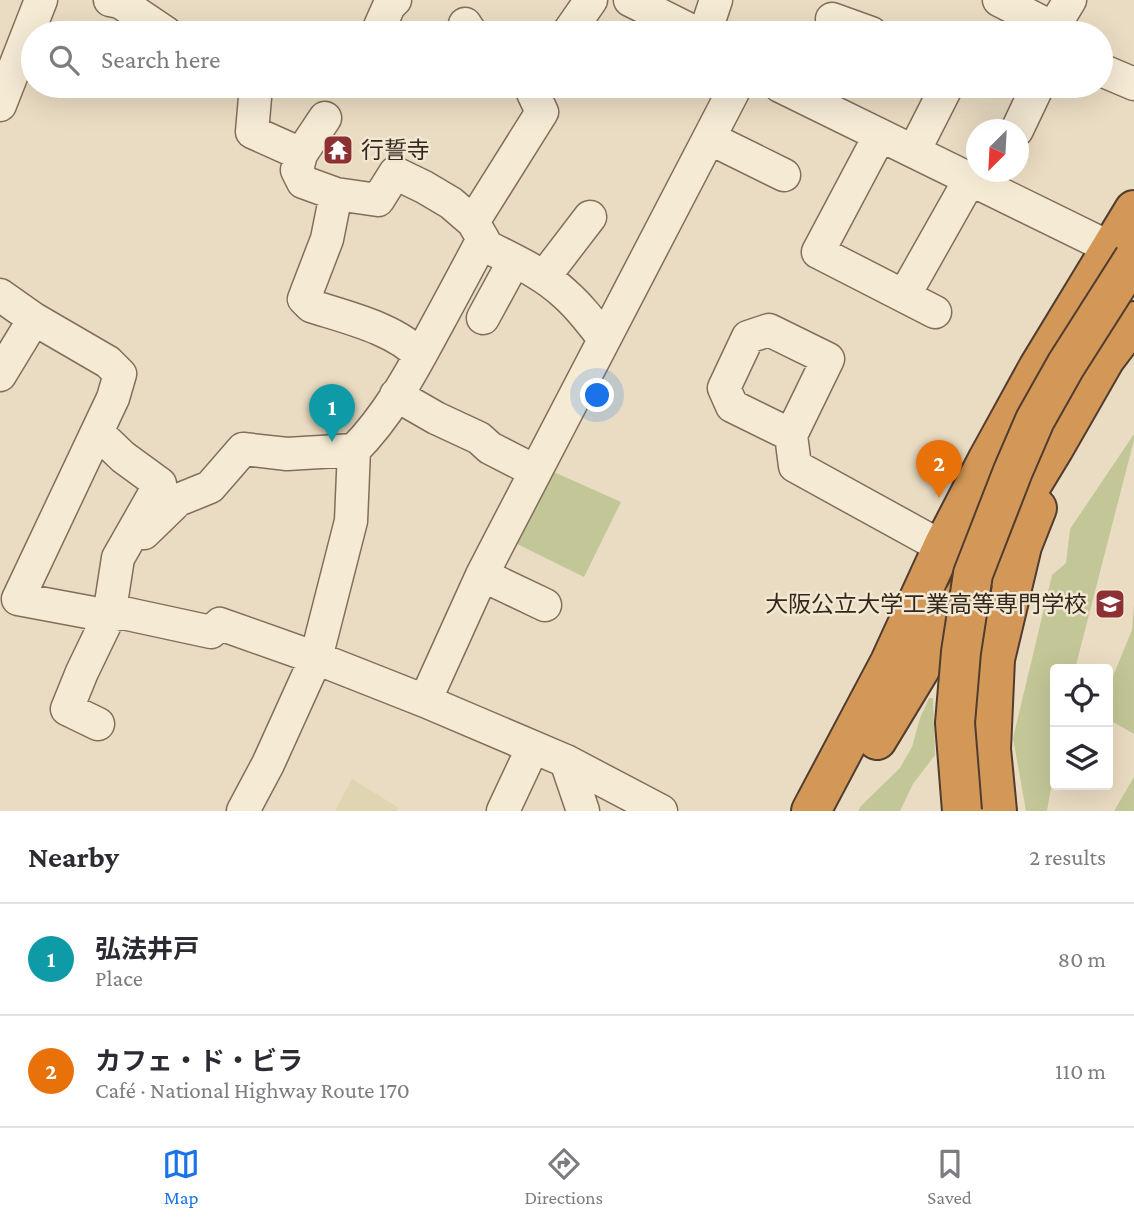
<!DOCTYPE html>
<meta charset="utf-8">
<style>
body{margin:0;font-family:"Crimson Pro","Noto Sans JP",serif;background:#f7f7f7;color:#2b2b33}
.controls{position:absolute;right:21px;bottom:21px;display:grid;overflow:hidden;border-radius:7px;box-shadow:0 7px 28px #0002}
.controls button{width:63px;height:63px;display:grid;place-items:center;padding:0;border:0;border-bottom:2px solid #e1e1e2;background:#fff;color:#2b2b33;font:35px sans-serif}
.compass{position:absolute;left:966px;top:119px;width:63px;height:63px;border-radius:50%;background:#fff;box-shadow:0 7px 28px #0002;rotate:204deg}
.you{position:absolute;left:598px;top:396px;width:24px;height:24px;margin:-18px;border:5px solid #fff;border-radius:50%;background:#1a73e8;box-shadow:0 0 0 10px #1a73e833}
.badge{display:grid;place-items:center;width:46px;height:46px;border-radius:50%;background:#1a73e8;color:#fff;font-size:23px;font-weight:700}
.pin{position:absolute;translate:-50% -58px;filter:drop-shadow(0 2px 4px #0008)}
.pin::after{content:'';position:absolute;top:37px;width:24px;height:21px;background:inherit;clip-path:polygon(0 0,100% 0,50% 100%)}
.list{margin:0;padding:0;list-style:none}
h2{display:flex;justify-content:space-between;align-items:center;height:91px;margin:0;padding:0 28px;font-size:30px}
h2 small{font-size:23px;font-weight:400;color:#7c7c81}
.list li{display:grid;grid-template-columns:46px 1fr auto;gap:21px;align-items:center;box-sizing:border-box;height:112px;padding:0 28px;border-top:2px solid #e1e1e2}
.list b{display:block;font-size:26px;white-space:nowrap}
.list p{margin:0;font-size:23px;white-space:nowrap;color:#7c7c81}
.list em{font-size:23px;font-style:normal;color:#7c7c81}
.icon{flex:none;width:38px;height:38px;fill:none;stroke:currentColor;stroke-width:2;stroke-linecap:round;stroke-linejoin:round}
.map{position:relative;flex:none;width:1134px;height:811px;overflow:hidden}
.search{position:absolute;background:#fff;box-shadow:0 7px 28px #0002;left:21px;right:21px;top:21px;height:77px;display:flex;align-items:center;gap:18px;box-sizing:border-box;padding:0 24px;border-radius:38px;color:#7c7c81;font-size:26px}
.sheet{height:315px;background:#fff}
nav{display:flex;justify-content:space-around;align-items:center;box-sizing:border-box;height:98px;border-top:2px solid #e1e1e2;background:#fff;font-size:19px;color:#7c7c81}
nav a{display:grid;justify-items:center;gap:4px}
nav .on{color:#1a73e8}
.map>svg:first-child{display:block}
</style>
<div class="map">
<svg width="1134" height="811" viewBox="0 0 1134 811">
<rect width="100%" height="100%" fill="#eadcc2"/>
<path fill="#dfd5b0" d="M352 779 399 808 396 811H335Z"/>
<path fill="#c3c797" d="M1134 434V440L1075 669H1055V765L1047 811H1026L1013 738 1052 575 1066 563 1070 529Z
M545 468 621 502 584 577 509 540Z
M1134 605V734L1108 719V688L1132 630Z
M929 698H933L935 755 913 784 900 811H858L861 806 900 768 912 747 920 718Z
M1134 777V811H1114Z"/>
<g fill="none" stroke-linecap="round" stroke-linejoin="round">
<g stroke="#826e5b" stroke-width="35">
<path id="minor" d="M110 0 120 2 166 33
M630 0 696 33
M999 0 1053 28
M832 19 871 33
M465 24 471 33
M377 33 389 6 395 0
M568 33 591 0
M705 33 716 0
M1050 33 1070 0
M1101 70 1134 84
M256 86 252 132 301 154
M780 86 1133 259
M0 105 41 0
M325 118 301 154 297 170 303 182 336 194 378 200 395 173 424 187 451 203 473 222
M1017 130 1036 90
M880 135 818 252 935 312
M709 138 784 175
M914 151 947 86
M336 194 327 239 304 299 311 306C345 317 397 329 420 356
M483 239 486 246C513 260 543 273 565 294 580 307 592 323 604 339
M544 277 590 217
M0 295 34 319 108 362 120 374 113 398 18 599 109 616 123 613 211 632 220 624 316 658 425 701
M904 296 970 179
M483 318 514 261
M0 375 34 319
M396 395 436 418 479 438 490 448 535 471
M97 432 123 457 160 484 118 558 109 616 82 672 67 709 98 724
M791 435 732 406 724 388 748 337 769 330 828 359 791 435 795 466 933 542 944 544
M144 533 178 500 210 487 243 449 287 454 354 450
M482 575 545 605
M566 761 583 811
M243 811 268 764 316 658 351 521 354 450C387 417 410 375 432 334 449 303 466 271 483 239L473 222 542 112 533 93 537 86
M503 811 533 747
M661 811 566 761 425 701 482 575 499 542 736 86"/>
</g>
<g stroke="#503d2f" stroke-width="42">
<path id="highway" d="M877 740 1054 448 1105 359 1134 321
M811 811 890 662 944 544 988 459 1038 368 1134 210
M997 811 991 749 995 659 1022 546 1037 508"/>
</g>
<use href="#minor" stroke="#f5ead4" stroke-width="32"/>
<use href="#highway" stroke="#d39858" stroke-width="38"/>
<g stroke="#503d2f" stroke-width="42" stroke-linecap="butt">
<path id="highway-bridge" d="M962 811 955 723 961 652 973 574 1013 471 1035 420 1066 365 1134 258"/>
</g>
<use href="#highway-bridge" stroke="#d39858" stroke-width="38"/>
</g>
<defs>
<g id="temple-square" transform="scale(1.575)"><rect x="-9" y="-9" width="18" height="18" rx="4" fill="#8c3034" stroke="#f2e7d0"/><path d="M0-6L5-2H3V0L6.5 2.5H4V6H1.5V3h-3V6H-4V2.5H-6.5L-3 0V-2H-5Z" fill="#fff"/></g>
<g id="university-square" transform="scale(1.575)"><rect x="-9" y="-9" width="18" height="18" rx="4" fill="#8c3034" stroke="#f2e7d0"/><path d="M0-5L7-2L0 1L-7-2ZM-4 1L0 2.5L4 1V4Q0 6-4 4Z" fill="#fff"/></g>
</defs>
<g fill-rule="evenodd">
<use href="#temple-square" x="338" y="150"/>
<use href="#university-square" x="1110" y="604"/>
</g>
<g text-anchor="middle" stroke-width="5" stroke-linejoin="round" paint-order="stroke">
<g font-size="23" fill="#33271e" stroke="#f2e7d0" text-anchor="start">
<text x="361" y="158">行誓寺</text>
<text x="1087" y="612" text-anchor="end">大阪公立大学工業高等専門学校</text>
</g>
</g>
</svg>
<div class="controls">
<button><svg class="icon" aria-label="locate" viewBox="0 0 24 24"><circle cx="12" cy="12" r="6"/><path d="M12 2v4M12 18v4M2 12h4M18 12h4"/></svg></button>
<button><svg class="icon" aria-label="layers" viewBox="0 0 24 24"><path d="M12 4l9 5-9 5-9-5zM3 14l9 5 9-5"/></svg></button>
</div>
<svg class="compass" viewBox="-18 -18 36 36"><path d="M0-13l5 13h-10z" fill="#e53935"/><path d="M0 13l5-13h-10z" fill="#7c7c81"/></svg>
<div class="you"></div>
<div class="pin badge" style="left:332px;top:442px;background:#0f9aa8">1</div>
<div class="pin badge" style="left:939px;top:498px;background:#e8710a">2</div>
<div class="search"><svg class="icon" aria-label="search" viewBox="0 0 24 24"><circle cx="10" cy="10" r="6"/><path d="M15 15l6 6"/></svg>Search here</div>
</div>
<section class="sheet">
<h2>Nearby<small>2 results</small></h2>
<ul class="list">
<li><span class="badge" style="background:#0f9aa8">1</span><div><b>弘法井戸</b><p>Place</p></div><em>80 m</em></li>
<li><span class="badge" style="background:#e8710a">2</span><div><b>カフェ・ド・ビラ</b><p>Café · National Highway Route 170</p></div><em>110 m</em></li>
</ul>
</section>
<nav>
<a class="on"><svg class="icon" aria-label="map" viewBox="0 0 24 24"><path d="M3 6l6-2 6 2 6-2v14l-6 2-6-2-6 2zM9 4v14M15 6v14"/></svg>Map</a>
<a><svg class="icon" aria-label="directions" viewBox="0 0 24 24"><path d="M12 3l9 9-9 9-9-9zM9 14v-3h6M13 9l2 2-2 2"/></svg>Directions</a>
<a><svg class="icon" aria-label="saved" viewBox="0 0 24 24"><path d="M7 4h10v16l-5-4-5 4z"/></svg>Saved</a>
</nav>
